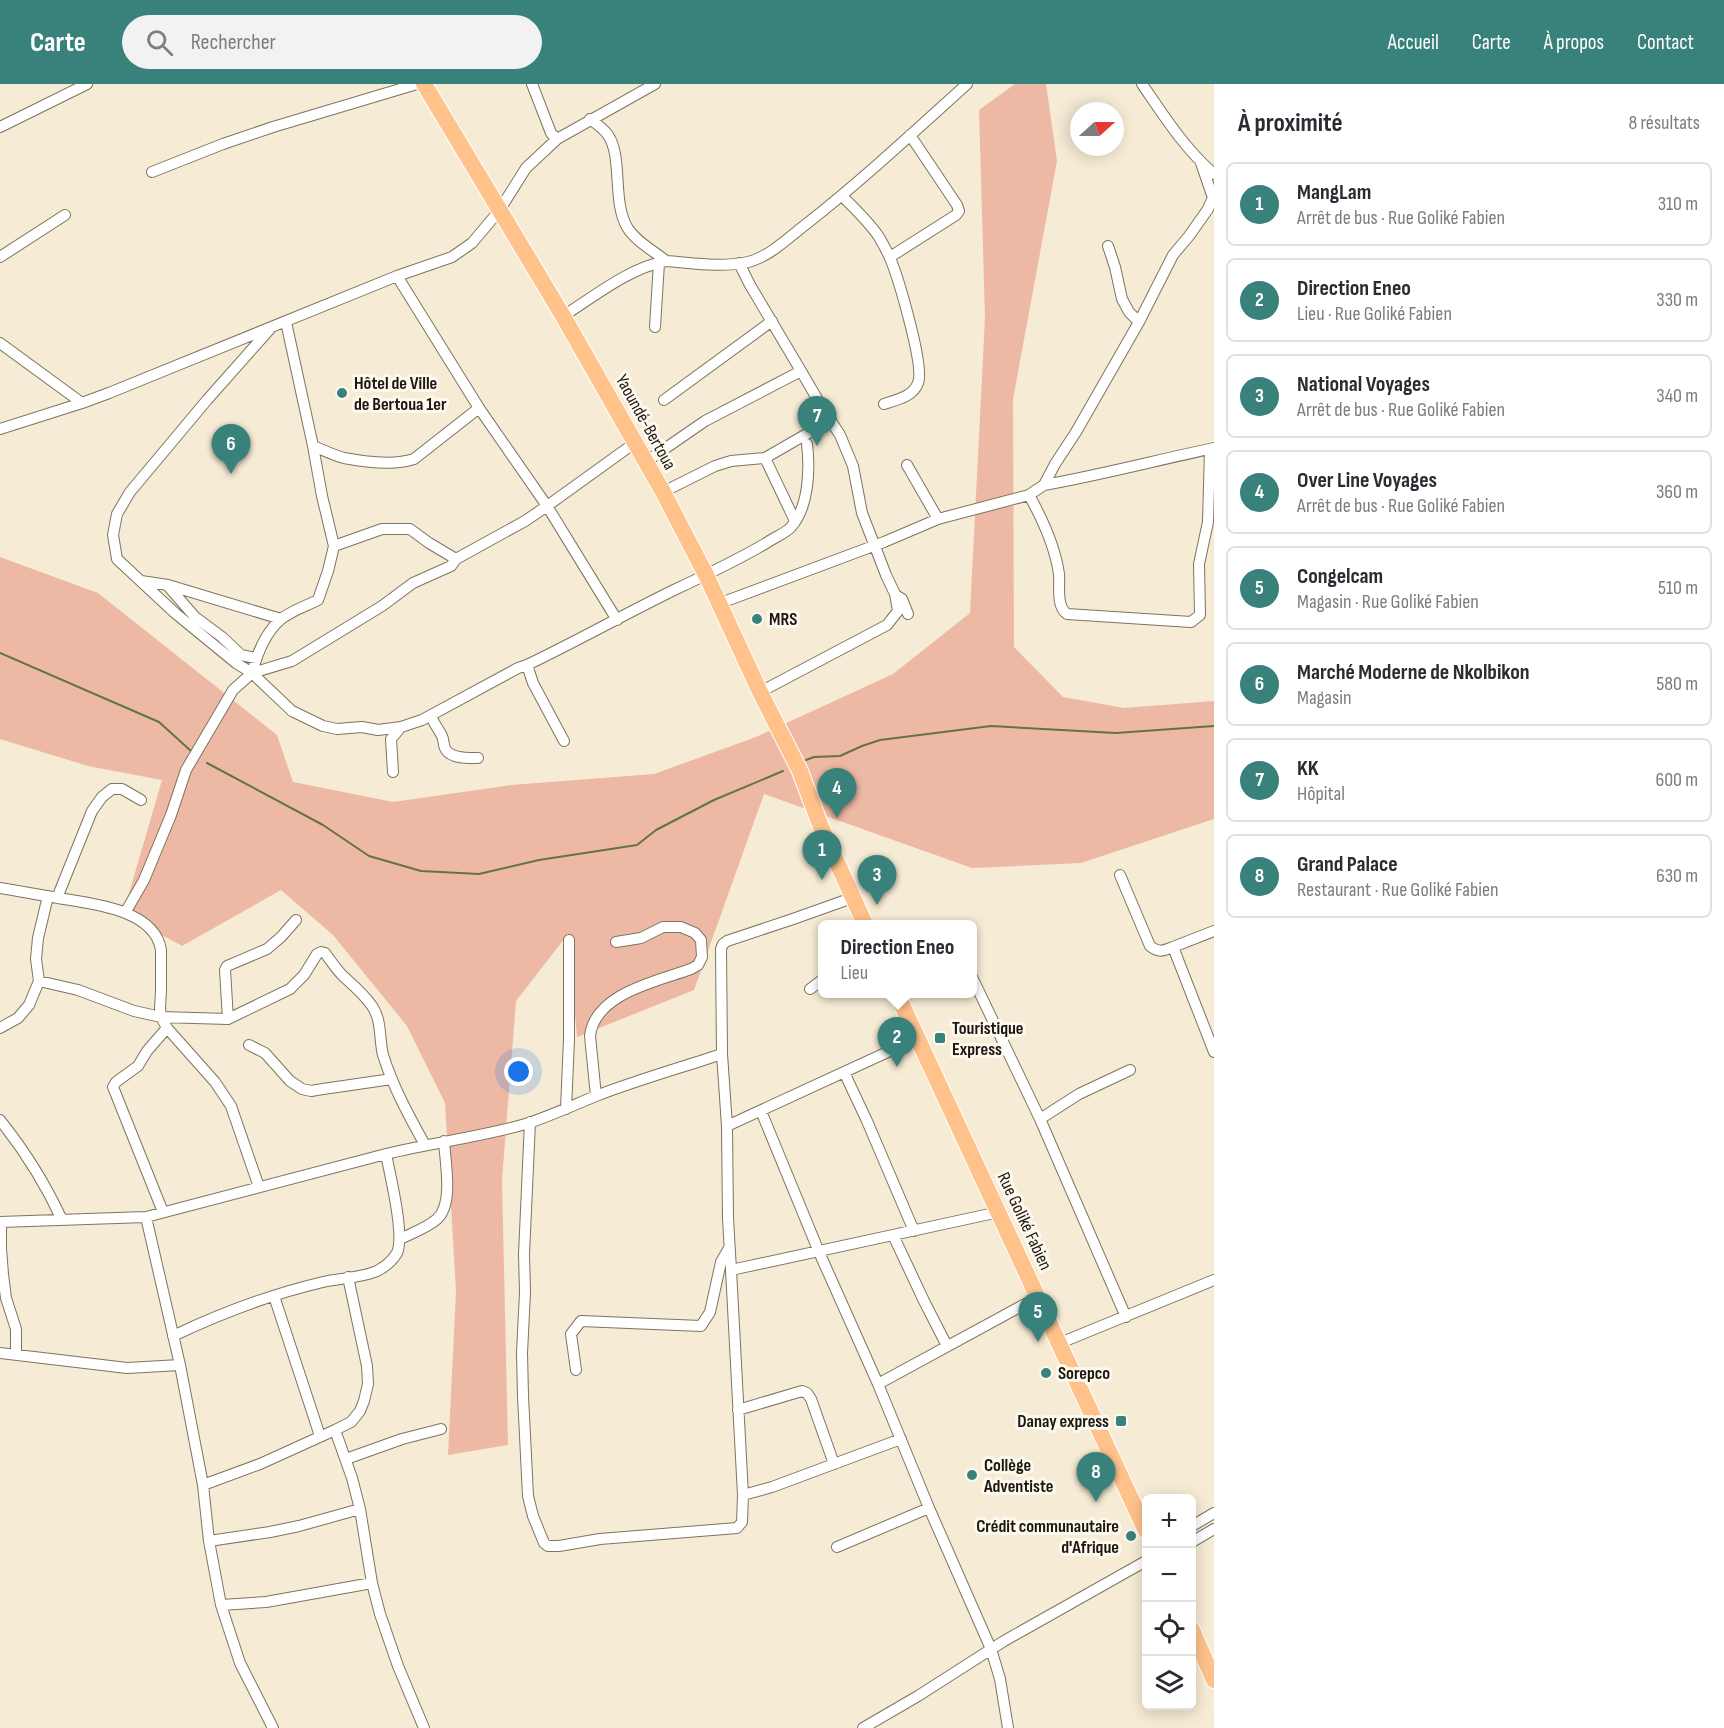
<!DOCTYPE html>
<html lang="fr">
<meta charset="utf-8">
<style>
body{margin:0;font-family:"Sofia Sans Condensed",sans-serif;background:#f2f2f3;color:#2b2b33}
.controls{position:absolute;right:18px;bottom:18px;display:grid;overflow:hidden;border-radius:9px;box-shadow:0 3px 15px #0003}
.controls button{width:54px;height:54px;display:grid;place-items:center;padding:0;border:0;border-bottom:2px solid #e1e1e2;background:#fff;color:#2b2b33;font:30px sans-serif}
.compass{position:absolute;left:1070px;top:18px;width:54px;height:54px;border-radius:50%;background:#fff;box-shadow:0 3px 15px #0003;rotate:69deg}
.you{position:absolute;left:519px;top:988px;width:21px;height:21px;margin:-15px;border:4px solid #fff;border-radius:50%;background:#1a73e8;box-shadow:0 0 0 9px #1a73e833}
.badge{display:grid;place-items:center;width:39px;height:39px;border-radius:50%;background:#39817b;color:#fff;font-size:20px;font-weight:700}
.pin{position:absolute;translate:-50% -50px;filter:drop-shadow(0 2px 3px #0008)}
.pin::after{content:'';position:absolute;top:32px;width:21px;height:18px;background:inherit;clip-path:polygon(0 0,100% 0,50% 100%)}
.popup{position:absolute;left:818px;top:836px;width:159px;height:78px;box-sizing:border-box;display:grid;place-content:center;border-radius:9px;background:#fff;filter:drop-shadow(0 2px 4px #0005);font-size:20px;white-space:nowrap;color:#7c7c81}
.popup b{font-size:22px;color:#2b2b33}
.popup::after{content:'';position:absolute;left:50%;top:100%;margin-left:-12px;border:12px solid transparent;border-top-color:#fff}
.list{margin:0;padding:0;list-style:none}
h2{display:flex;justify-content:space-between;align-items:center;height:78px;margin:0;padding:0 24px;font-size:26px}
h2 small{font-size:20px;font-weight:400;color:#7c7c81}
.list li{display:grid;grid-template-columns:39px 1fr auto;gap:18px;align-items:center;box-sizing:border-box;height:84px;margin:0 12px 12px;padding:0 12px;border:2px solid #e1e1e2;border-radius:9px}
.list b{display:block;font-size:22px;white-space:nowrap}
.list p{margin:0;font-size:20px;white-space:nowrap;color:#7c7c81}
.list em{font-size:20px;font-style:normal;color:#7c7c81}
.icon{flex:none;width:33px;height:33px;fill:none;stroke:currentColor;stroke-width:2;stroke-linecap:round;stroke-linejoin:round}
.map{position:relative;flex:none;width:1214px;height:1644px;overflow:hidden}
header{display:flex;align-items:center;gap:36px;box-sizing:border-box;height:84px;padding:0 30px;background:#39817b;color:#fff}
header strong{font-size:28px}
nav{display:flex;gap:33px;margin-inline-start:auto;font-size:21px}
.search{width:420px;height:54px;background:#f2f2f3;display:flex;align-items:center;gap:15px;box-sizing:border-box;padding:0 21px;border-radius:33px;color:#7c7c81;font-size:22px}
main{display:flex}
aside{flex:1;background:#fff}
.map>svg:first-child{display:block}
</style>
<header>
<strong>Carte</strong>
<div class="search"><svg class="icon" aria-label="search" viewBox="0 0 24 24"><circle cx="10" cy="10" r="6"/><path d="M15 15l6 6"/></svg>Rechercher</div>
<nav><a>Accueil</a><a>Carte</a><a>À propos</a><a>Contact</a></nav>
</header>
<main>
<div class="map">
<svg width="1214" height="1644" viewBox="0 0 1214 1644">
<rect width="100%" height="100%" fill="#f6ebd4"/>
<path fill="#eeb9a4" d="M1015 0H1046L1057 77 1013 315 1014 563 1063 613 1124 624 1214 617V735L1081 779 972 784 764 710 694 906 577 953 568 850 516 917 502 1096 508 1361 448 1371 456 1208 445 1019 407 942 333 851 281 806 182 862 123 830 162 696 88 682 0 655V473L98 509 277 651 293 698 393 718 511 701 654 690 756 653 893 590 970 529 985 234 979 26Z"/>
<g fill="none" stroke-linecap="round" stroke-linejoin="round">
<path stroke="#637344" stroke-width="2" d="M0 569 159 638 191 667
M806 676 814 673 840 672 862 662 880 656 991 642 1116 649 1214 642
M207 679 323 741 369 772 421 787 479 790 539 776 637 761 656 746 714 716 783 687"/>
<g stroke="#7e745f" stroke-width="12">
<path id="minor" d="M532 0 551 49 557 55
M1142 0C1164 32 1184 64 1214 90
M590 35C597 40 603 44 608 51 623 73 612 117 627 143 635 157 654 167 666 177
M0 43 87 0
M1201 79 1213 114
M152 88 223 60 273 43 417 0
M842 112C855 125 869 138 879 153 883 160 887 167 890 174 898 193 925 283 918 299 913 313 896 316 884 320
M1108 162 1115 183 1122 215 1129 228 1139 238
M0 173 65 131
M890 173 956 131 959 127 957 121 910 51
M397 192 479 324 547 422 617 536
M563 232C595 212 629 184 666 177 693 179 721 184 748 178 769 173 788 154 805 141 861 97 914 48 967 0
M655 243 659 179
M270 245 207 316 130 408 117 430 113 451 117 475 175 529 236 579 252 589 292 627 323 642 337 645 362 643 378 646 401 643 422 636 518 584 527 581C577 557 625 530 674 506 706 491 738 476 768 458 775 453 786 449 791 443 809 423 810 385 807 360
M0 259 82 319 109 309 397 192 452 173 472 159 499 127 526 84 557 55 655 0
M664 316 772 237
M0 345 82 319
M313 362C323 366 333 371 344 374 365 378 393 382 414 375L479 324
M765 374 795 437
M647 377 705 337 801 287 750 201 739 179
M907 381 938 435
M1044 401C1101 391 1157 376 1214 364
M663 408 715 382 731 377 765 374 831 336
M1029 411C1043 436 1055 462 1059 490 1060 503 1056 522 1067 530L1191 538 1200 531 1199 480 1208 438 1210 365
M334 462 382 445H410L429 459 456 475 525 437 547 422 636 358
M141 497 168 501 281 535
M168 502 195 533 222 553 241 571 256 574
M897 512 902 515 908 530
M718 520 884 458 938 435 1029 411 1044 401 1055 380 1076 348 1139 238 1173 171 1189 152 1208 125 1214 111
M527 581 533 599 564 657
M252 589C257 570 265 549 280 536 290 527 306 522 318 516L328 487 334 462 322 412 313 362 286 238
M760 608 887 541 898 527 895 510 886 491 862 429 853 382 840 351 822 323 801 287
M431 631C433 639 438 644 442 652 444 656 443 662 446 666 452 675 469 674 478 674
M393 688 391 655 401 643
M1120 791 1150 862C1159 869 1163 867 1173 863
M0 804C21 808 43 811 64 815 96 820 155 827 161 866V907L160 924 161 933 167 944 215 998 231 1022 259 1103
M57 814 92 727 102 713 112 705H122L141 716
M852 814 793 835 727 857 723 860 721 865 722 970 727 1042 728 1134 731 1186 999 1128
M125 829 144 796 171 731 186 686 233 606 252 589 292 577 382 522 413 499 451 482 456 475
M1214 847 1173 863 1214 968
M972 893 1040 1035 1126 1233
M39 897 78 906 134 927 161 933 228 935 290 905 304 891 317 870 321 868 325 869C331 877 336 885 343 892 353 901 364 910 372 922 382 936 379 955 383 971 393 1003 409 1032 425 1061
M810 905 822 896
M228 935 225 886 227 882 267 865 281 853 296 836
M0 944 18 934 29 921 39 897 36 875 38 854 48 812
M249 961 265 969 290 997 302 1005 311 1007 323 1005 392 995
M844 988 867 1037 914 1147
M596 1012 590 952C595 909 658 897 691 885L698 881 702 873 701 856 695 849 681 843H663L641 854 616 858
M566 1025 569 955V856
M761 1027 819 1168 878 1300 929 1424 991 1565 1000 1595 1008 1644
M1040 1035 1079 1010 1130 986
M0 1036C24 1066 46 1101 62 1136
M530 1038 524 1170 525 1208 522 1269 523 1312 528 1412 533 1432 544 1459 548 1462H559L600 1455 737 1444 742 1438 743 1411 731 1186
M727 1042 918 954
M163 1128 113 1003 116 998 138 982 147 967 167 944
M146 1133 180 1281 203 1401 209 1457 221 1521 240 1579 273 1644
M0 1138 146 1133 386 1070C434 1058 482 1053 529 1039 552 1031 574 1021 596 1012 637 996 680 984 722 970
M1 1138V1165L3 1190 6 1214 16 1245V1270
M893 1151 924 1217 947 1262
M400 1155C412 1149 427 1144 437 1135 454 1120 445 1078 444 1057
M274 1212 320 1352
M173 1252C221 1229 272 1210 323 1198 340 1194 361 1194 377 1187 385 1183 392 1177 397 1169 405 1151 390 1091 386 1070
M1060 1259 1214 1196
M0 1269 127 1284 180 1281
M576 1286 571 1250 581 1237 701 1242 710 1228 721 1178 729 1164
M878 1300 1038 1213
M738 1326 802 1307 807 1309 811 1315 834 1380
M335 1346 352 1394 360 1425 372 1499 380 1530 398 1582 424 1644
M346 1375 402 1355 441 1345
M203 1401 260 1380 335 1346 351 1338 360 1327 364 1317 368 1300 367 1282 348 1193
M743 1411 772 1403 901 1355
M1192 1442 1214 1429
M209 1457 270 1448 299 1442 360 1425
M1192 1458 1214 1445
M837 1463 929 1424
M221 1521 266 1518 372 1499
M863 1644 918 1612 1004 1557 1146 1477"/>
</g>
<g stroke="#fff" stroke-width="18">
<path id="highway" d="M424 0 563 232 663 408 706 491 760 608 800 687 821 743 865 840
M897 910 1146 1447
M1192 1546 1214 1596"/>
</g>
<use href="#minor" stroke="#fff" stroke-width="10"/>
<use href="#highway" stroke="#ffc28b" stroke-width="16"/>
</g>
<g fill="#39817b" stroke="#fdf9ef" stroke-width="2">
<circle cx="342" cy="309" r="6"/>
<circle cx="757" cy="535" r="6"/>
<rect x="934" y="948" width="12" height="12" rx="3"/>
<circle cx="1046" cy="1289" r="6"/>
<rect x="1115" y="1331" width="12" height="12" rx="3"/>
<circle cx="972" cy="1391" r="6"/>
<circle cx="1131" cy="1452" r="6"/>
</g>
<g text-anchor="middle" stroke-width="6" stroke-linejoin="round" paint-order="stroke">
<g font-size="18" font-weight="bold" fill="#1c1810" stroke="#fdf9ef" text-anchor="start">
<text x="354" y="305">Hôtel de Ville<tspan x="354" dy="21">de Bertoua 1er</tspan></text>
<text x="769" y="541">MRS</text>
<text x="952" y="950">Touristique<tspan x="952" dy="21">Express</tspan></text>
<text x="1058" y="1295">Sorepco</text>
<text x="1109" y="1343" text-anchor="end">Danay express</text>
<text x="984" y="1387">Collège<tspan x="984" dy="21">Adventiste</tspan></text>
<text x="1119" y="1448" text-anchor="end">Crédit communautaire<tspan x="1119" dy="21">d'Afrique</tspan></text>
</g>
<g font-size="18" fill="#1c1810" stroke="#fdf9ef">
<text transform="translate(646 338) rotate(61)" y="6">Yaoundé-Bertoua</text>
<text transform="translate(1025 1137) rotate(65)" y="6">Rue Goliké Fabien</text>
</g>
</g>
</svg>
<div class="controls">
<button>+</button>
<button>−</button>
<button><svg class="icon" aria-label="locate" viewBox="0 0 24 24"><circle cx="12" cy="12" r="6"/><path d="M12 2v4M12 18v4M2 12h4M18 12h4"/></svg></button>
<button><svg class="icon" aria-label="layers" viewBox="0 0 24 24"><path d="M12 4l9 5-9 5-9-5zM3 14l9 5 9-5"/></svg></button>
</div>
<svg class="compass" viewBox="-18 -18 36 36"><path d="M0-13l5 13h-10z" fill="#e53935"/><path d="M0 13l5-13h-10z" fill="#7c7c81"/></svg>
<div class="you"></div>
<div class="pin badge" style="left:822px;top:796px">1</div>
<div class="pin badge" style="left:897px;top:983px">2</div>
<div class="popup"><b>Direction Eneo</b>Lieu</div>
<div class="pin badge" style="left:877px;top:821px">3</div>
<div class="pin badge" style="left:837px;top:734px">4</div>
<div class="pin badge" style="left:1038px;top:1258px">5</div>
<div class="pin badge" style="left:231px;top:390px">6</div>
<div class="pin badge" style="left:817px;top:362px">7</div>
<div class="pin badge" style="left:1096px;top:1418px">8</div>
</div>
<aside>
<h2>À proximité<small>8 résultats</small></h2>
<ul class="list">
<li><span class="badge">1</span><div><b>MangLam</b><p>Arrêt de bus · Rue Goliké Fabien</p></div><em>310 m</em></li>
<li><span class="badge">2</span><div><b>Direction Eneo</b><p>Lieu · Rue Goliké Fabien</p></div><em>330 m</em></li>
<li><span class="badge">3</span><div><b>National Voyages</b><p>Arrêt de bus · Rue Goliké Fabien</p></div><em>340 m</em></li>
<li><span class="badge">4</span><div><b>Over Line Voyages</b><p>Arrêt de bus · Rue Goliké Fabien</p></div><em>360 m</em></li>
<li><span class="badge">5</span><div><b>Congelcam</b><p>Magasin · Rue Goliké Fabien</p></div><em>510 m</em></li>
<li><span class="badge">6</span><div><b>Marché Moderne de Nkolbikon</b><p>Magasin</p></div><em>580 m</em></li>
<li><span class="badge">7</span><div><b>KK</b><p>Hôpital</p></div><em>600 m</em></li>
<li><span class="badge">8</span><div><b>Grand Palace</b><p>Restaurant · Rue Goliké Fabien</p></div><em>630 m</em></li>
</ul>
</aside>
</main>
